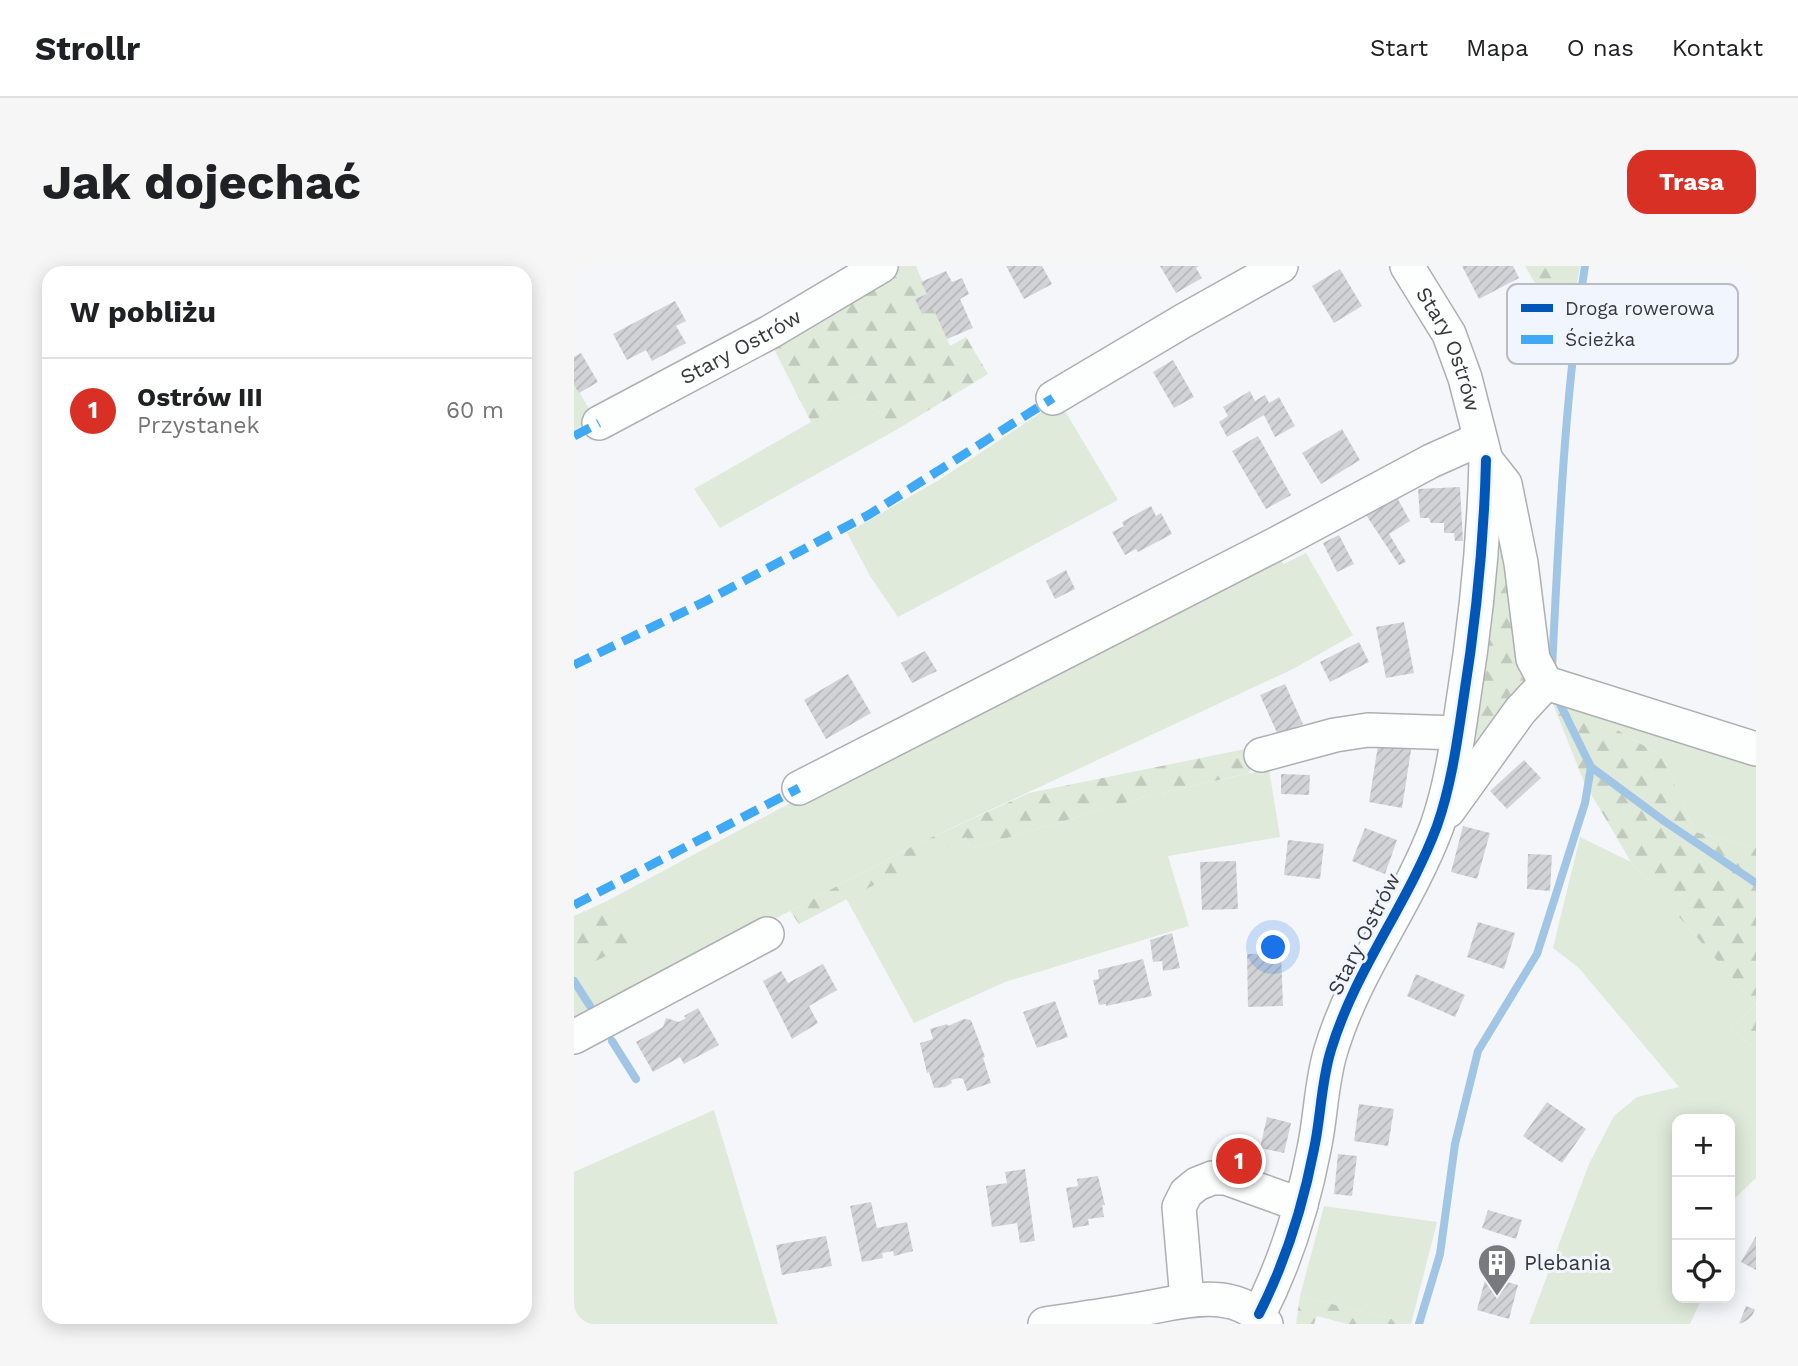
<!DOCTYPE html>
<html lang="pl">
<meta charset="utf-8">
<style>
body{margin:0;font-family:"Work Sans",sans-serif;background:#f6f6f6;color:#202124}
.controls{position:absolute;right:21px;bottom:21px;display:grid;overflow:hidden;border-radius:14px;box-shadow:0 4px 18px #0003}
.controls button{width:63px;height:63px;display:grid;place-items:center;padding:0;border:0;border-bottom:2px solid #e0e0e0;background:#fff;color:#202124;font:35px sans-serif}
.you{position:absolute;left:700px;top:682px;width:24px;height:24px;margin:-18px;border:5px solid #fff;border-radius:50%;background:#1a73e8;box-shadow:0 0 0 10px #1a73e833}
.badge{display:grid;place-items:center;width:46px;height:46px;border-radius:50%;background:#d93025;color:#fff;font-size:23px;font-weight:700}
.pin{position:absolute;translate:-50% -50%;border:4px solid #fff;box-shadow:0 2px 7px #0006}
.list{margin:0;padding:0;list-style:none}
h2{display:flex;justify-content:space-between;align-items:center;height:91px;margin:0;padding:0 28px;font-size:30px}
h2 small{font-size:23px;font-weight:400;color:#757577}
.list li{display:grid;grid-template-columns:46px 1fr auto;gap:21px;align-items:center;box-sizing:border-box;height:105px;padding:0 28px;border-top:2px solid #e0e0e0}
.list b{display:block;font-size:26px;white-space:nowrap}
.list p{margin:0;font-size:23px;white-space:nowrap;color:#757577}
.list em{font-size:23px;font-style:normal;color:#757577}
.icon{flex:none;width:38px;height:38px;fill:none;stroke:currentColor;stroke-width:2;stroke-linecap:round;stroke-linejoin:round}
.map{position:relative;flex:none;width:1182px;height:1058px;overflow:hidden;border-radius:21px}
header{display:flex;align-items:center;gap:42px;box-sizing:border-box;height:98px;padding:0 35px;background:#fff;border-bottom:2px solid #e0e0e0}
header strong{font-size:33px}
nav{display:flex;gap:38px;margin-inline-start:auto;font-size:24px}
.intro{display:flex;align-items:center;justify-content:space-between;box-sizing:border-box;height:168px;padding:0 42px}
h1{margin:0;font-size:49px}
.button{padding:18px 32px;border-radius:21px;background:#d93025;color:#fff;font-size:24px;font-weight:700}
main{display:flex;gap:42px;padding:0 42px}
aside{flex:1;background:#fff;border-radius:21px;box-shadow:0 4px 18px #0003}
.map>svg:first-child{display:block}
</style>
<header>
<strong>Strollr</strong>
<nav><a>Start</a><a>Mapa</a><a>O nas</a><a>Kontakt</a></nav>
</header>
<div class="intro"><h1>Jak dojechać</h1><a class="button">Trasa</a></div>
<main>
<aside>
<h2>W pobliżu<small></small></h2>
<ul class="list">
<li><span class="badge">1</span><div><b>Ostrów III</b><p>Przystanek</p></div><em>60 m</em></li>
</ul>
</aside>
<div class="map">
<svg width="1182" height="1058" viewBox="0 0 1182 1058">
<defs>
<pattern id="forest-firs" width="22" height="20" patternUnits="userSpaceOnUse" patternTransform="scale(1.75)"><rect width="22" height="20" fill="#dfeada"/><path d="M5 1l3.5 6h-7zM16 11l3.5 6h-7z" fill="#c0c9bc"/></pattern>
<pattern id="building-hatch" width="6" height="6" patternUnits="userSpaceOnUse" patternTransform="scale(1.75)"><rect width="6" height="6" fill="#d2d3d6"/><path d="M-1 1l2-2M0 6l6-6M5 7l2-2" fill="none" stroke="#b5b6b9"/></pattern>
</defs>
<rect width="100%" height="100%" fill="#f4f6fa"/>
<path fill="#dfeada" d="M0 117 21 153 0 164Z
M286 128 322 164 146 262 120 223Z
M485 135 544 234 324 351 296 310 273 267 365 214Z
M698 287 710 298 732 287 779 369 719 403 343 578 0 759V706L61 674 33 635 336 473Z
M994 435 1182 496V582L1121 566 1089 491Z
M695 503 706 571 594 590 615 660 431 716 340 757 272 632 392 571 396 583 574 530Z
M1006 571 1057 596 1182 739 1157 761 1182 784V912L1156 937V853H1103V1032H1128L1116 1058H955L1015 898 1040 850 1063 831 1105 821 1004 701 979 682Z
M140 844 204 1058H0V906Z
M750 940 863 956 837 1058 726 1030Z"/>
<path fill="url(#forest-firs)" d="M319 0H342L376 80 392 71 414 108 322 164 286 128 237 156 195 73Z
M951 0H1006L993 73Z
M928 267 956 420 897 495Z
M994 435 1089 491 1121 566 1182 582V784L1157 761 1182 739 1057 596 1010 516 979 438Z
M671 483 676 507 574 530 396 583 392 571 225 658 216 645 343 578 455 527Z
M33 635 62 675 0 706V650Z
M726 1030 837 1058H773L743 1050 740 1058H722Z"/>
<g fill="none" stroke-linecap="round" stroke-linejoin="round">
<path stroke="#a1c5e4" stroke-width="8" d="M978 402C985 268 990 133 1011 0
M986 438 1017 501 1090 555 1182 617
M0 715 16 740
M38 775 62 813
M845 1058 866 988 881 878 904 785 963 688 1011 537 1017 501"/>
</g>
<path fill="url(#building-hatch)" d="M432 0H468L478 18 450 33Z
M586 0H625L622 2 628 12 602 27Z
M888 0H939L945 12 905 33Z
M766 3 788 40 760 57 738 20Z
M372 5 378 16 388 12 395 28 386 33 399 62 373 73 359 42 348 48 341 33 353 28 347 16Z
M101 35 112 55 102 60 112 77 78 95 72 84 53 94 39 68Z
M7 87 24 116 5 127 0 119V91Z
M599 94 620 131 600 142 579 106Z
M676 125 681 135 691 129 695 137 705 131 721 160 701 171 690 149 653 171 645 156 654 150 649 141Z
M768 163 786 194 747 218 728 187Z
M684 170 717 229 692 243 658 185Z
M886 221 889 275H881L880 267H870V257H857L855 252H846L844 223Z
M821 228 836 255 815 268 832 296 825 299 792 249Z
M577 240 582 250 587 247 598 268 564 286 562 283 551 289 538 266 550 260 548 256Z
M765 269 780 298 763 306 749 277Z
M492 304 501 323 481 333 472 315Z
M830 356 840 407 812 412 802 361Z
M785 376 795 396 756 416 746 396Z
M351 385 363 405 338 417 327 397Z
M274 408 297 447 252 473 230 434Z
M711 418 729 458 704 469 686 429Z
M805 473 838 478 828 542 795 536Z
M950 494 967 512 933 543 916 525Z
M707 508 736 509 735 529 707 528Z
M889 560 916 567 903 613 877 606Z
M791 562 823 574 811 608 778 595Z
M714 574 750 578 746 613 710 609Z
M954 588 978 589 976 625 953 623Z
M662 595 664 643 628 644 626 596Z
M904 656 941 667 930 703 893 691Z
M598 667 606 702 589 705 588 695 579 696 576 674Z
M707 687 709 740 674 741 673 688Z
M569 693 578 730 532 740V738L525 739 519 714 525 713 524 704Z
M249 698 263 724 235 740 244 757 218 773 189 715 207 705 214 717Z
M842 708 891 729 881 751 833 730Z
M481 735 494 771 463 782 449 746Z
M124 742 145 779 110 798 106 791 79 806 62 776 89 761 92 752 105 756 112 752 110 750Z
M390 753 397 754 411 791 409 792 417 817 393 825 389 813 385 812 377 814 378 817 371 821 360 822 355 806 353 807 346 777 359 773 356 763 373 758 374 760Z
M973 836 1012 863 988 897 949 870Z
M785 838 820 843 814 880 780 875Z
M693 851 717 857 710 887 686 882Z
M764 888 783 890 778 930 760 928Z
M451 903 461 975 446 977 443 957 418 961 412 920 433 917 431 906Z
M524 910 531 939H528L530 951 514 953 515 959 499 962 492 922 504 920 503 913Z
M297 936 303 962 333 956 339 985 320 990 319 985 308 987 309 992 288 996 276 940Z
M914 944 948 954 942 973 908 962Z
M252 970 258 1000 208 1009 202 979Z
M1182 970V1004L1167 996Z
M912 1010 944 1019 935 1053 903 1044Z
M1172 1040 1182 1044V1058H1165Z"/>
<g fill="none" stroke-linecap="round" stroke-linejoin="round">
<g stroke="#aeafb2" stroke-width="36">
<g id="minor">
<path id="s1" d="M833 0 875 68 891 112 912 194 931 218 947 297 959 393 972 417 1182 483"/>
<path d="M479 132 609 55 707 0"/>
<path id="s2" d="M25 157 196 66 307 0"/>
<path d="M687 489 761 469 794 464 884 467"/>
<path d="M225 522 704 277 857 195 906 173"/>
<path d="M874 545 946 445 972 417"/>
<path d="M0 771 193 668"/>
<path d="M613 1034 605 941 612 927 623 918 638 912H652L727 939"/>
<path d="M685 1048C711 997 729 940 740 883 747 851 747 816 757 784 781 704 834 638 863 560 877 520 883 477 889 436 902 355 910 275 912 194"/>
<path d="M471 1058C503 1053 535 1049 567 1043 608 1036 661 1019 692 1058"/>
</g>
</g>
<use href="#minor" stroke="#fdfefe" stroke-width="33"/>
<path stroke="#3fa9f5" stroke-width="9" stroke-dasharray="18 9" stroke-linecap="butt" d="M0 170 25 157
M0 399 132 335 296 248 479 132
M0 639 225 522"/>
<g stroke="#f1f5fd" stroke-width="15">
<path id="cycleway" d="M685 1048C711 997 729 940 740 883 747 851 747 816 757 784 781 704 834 638 863 560 877 520 883 477 889 436 902 355 910 275 912 194"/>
</g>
<use href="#cycleway" stroke="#0057b8" stroke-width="10"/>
</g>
<defs>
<g id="building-pin" transform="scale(2.0125)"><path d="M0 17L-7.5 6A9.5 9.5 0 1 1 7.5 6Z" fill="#797a7e" stroke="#f1f5fd"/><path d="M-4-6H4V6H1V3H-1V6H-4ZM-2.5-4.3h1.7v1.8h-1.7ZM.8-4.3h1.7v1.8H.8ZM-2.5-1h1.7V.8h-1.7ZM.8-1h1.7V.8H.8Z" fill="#fff"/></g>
</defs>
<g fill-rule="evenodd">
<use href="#building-pin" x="923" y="997"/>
</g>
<g text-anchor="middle" stroke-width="6" stroke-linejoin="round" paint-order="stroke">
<g font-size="21" fill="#37383c" stroke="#f1f5fd">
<text dy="7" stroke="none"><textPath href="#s2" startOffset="161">Stary Ostrów</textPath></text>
<text dy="7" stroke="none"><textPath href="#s1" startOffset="94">Stary Ostrów</textPath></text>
<text transform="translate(790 668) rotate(-63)" y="7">Stary Ostrów</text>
</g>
<g font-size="21" fill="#37383c" stroke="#f1f5fd" text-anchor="start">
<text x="950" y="1004">Plebania</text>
</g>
</g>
<rect x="933" y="18" width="231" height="80" rx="10" fill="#f1f5fd" stroke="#b9bcc3" stroke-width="2"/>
<rect x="947" y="38" width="32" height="8" fill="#0057b8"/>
<rect x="947" y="69" width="32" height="9" fill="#3fa9f5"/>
<g font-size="19" fill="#37383c">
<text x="991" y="49">Droga rowerowa</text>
<text x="991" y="80">Ścieżka</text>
</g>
</svg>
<div class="controls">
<button>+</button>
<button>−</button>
<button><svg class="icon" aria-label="locate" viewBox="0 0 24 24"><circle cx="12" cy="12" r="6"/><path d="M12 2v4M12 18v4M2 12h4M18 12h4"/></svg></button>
</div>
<div class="you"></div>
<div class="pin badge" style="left:665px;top:895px">1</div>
</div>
</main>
